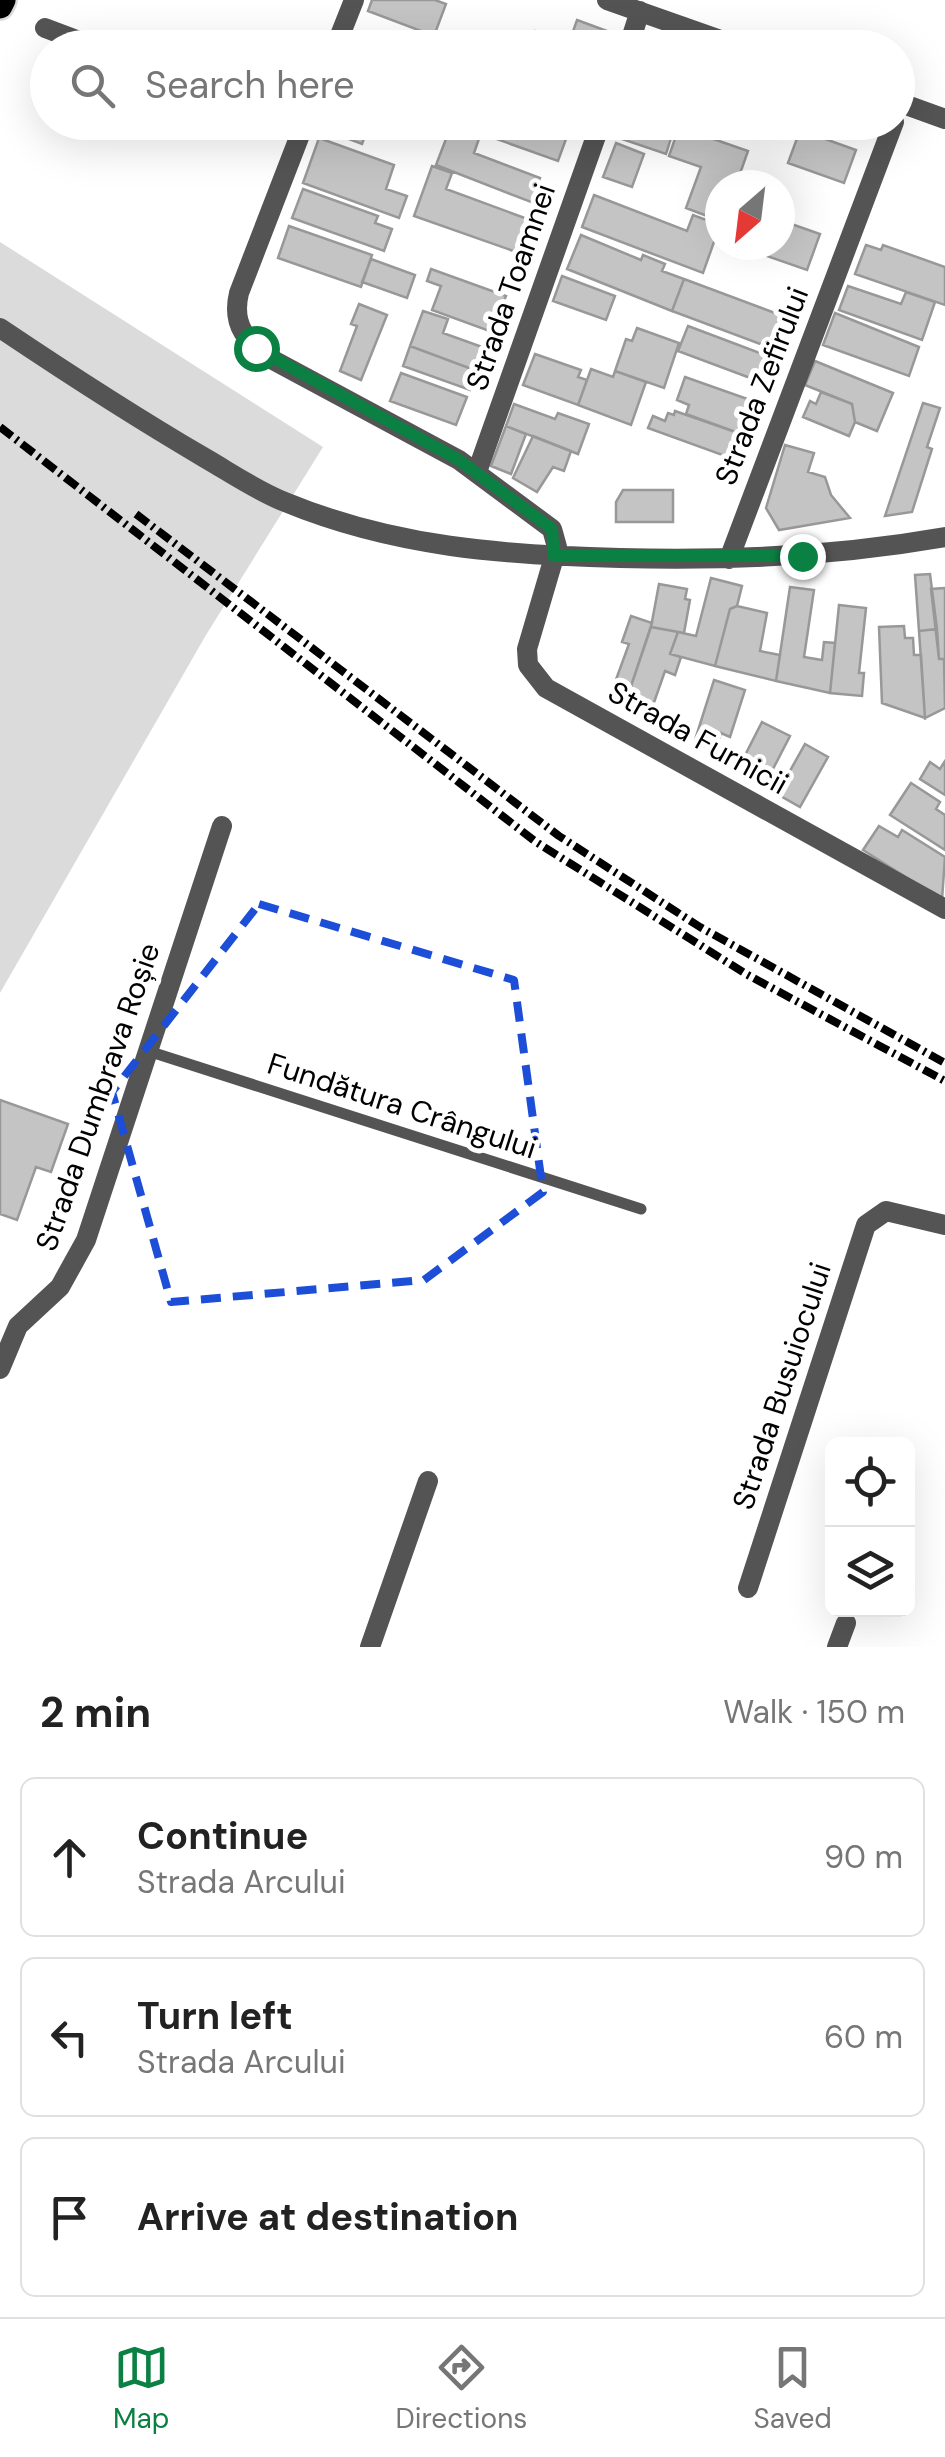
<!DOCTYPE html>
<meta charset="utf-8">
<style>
body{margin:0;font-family:"DM Sans",sans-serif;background:#f6f6f6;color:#222}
.controls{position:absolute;right:30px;bottom:30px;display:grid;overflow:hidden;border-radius:15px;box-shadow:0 10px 40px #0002}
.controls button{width:90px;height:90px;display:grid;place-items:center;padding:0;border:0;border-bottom:2px solid #e0e0e0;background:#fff;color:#222;font:50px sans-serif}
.compass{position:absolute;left:705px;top:170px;width:90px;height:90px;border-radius:50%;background:#fff;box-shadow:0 10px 40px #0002;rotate:208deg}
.stop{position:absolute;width:30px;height:30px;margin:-22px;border:8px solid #0b8043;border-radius:50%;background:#fff}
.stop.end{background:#0b8043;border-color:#fff;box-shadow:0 2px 10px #0008}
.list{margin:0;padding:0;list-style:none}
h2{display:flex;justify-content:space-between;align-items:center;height:130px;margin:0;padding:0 40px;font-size:42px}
h2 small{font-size:32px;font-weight:400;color:#767676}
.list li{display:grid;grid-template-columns:65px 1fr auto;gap:30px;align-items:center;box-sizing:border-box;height:160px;margin:0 20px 20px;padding:0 20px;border:2px solid #e0e0e0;border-radius:15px}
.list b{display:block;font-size:38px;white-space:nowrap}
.list p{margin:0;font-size:32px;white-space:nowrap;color:#767676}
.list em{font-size:32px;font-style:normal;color:#767676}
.icon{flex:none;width:55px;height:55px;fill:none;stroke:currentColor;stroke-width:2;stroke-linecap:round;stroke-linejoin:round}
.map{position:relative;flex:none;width:945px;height:1647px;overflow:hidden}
.search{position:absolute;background:#fff;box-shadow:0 10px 40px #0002;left:30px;right:30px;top:30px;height:110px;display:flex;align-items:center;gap:25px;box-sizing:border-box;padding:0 35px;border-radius:55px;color:#767676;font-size:38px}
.sheet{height:670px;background:#fff}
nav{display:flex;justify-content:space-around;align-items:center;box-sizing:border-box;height:140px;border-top:2px solid #e0e0e0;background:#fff;font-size:28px;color:#767676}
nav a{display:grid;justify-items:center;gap:5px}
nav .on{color:#0b8043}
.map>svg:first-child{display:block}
</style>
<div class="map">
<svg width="945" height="1647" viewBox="0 0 945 1647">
<rect width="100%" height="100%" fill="#fff"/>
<path fill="#dbdbdb" d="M0 242 323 447 206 635 0 993Z"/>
<path fill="#c4c4c4" stroke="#989898" stroke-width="2.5" d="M372 0H435L446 4 434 36 368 11Z
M577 20 607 31 601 48H529L535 31 569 43Z
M325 122H370L362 144 322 129Z
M554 122 570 128 558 161 452 123Z
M621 122H676L666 154 616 137Z
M452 123 481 133 474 153 540 178 531 202 436 165Z
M679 127 748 151 736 185H720V221L686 208 701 167 669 156Z
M800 130 856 150 844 183 788 163Z
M319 138 394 165 386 189 407 196 399 218 303 183Z
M616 143 644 154 632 187 603 177Z
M432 166 452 173 446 189 533 221 522 254 414 216Z
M303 189 378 216 375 223 392 229 384 251 292 218Z
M594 195 687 231 693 215 720 225 703 273 582 227Z
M780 220 820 234 807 270 764 255 766 245H780Z
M289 226 372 255 361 287 278 258Z
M581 235 641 260 643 255 665 264 662 271 684 279 672 311 567 269Z
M866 245 881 250 883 245 945 267V305L855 274Z
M371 259 415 275 407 298 362 282Z
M431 269 506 296 492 332 432 310 441 286 427 281Z
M562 276 615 296 606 320 553 301Z
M684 279 791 319 779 351 672 311Z
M848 286 901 304 906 292 935 302 922 340 839 310Z
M359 304 387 315 361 380 340 371 357 326 351 324Z
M423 311 448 319 443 333 485 348 477 371 410 346Z
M835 313 919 347 909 376 823 345Z
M688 326 778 360 769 385 678 351Z
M637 328 679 343 664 388 615 371 626 339 632 341Z
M410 346 477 371 470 390 403 366Z
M535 354 581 370 578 377 587 380 578 405 523 385Z
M815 361 893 393 877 431 855 422 852 404 805 385Z
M591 369 613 377 615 371 646 382 631 425 578 405Z
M401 373 467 397 456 425 390 401Z
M685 377 756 402 744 435 686 414 689 405 677 400Z
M821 392 852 404 855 422 849 436 803 417 810 401 816 404Z
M923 403 940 408 927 447 932 449 912 512 885 516Z
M514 404 555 419 558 413 589 424 578 454 506 426Z
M675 411 744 435 736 460 648 428 653 416 665 421 668 413 674 415Z
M506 426 526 434 511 474 491 466Z
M533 436 571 451 564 471 553 467 537 492 513 478Z
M785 445 814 453 808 472 825 477 831 495 850 518 779 530 766 508Z
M623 490H673V522H616V502Z
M930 574 937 629 919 631 915 575Z
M711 578 742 586 737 606 730 609 715 666 670 654 678 632 696 636Z
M659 584 687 589 685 599 690 600 684 633 651 627Z
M790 587 814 590 804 657 822 660 824 642 835 643 830 693 776 681Z
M945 588V666L944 659H939L931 589Z
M839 605 866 608 859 673H864L862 696 830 693Z
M737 606 767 613 760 651 780 655 776 681 715 666 730 609Z
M631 616 652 623 626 701 610 696 629 644 622 642Z
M904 626 905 638H913L914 655H921L925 718 882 703 879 627Z
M651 627 678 632 670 654 681 657 675 675 665 671 651 711 626 701Z
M937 629 939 659H944L945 708 925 718 919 631Z
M714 680 745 690 730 737 721 733 716 750 694 743Z
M762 722 790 736 773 769 765 766 760 777 739 767Z
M805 744 828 757 800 807 777 794Z
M945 761V795L920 779 930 762 940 769Z
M911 783 940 802 936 809 945 815V850L890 815Z
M879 826 898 837 902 830 945 857 942 900 863 850Z
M0 1100 68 1124 51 1172 36 1167 17 1220 0 1214Z"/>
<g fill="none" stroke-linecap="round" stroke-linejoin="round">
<g stroke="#dbdbdb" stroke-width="30">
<path id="primary" d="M0 6 3 0"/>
</g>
<path stroke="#545454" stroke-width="11" d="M148 1051 641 1209"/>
<path stroke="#545454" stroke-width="20" d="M607 0 743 48
M45 28 98 48
M335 48 354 0
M628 48 640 11
M898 102 945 119
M305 122 239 293C231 326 247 342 273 360L459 460 552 529 557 547 527 649 528 665 546 688 945 909
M0 328C67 373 135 417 205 458 231 473 257 491 285 502 394 547 503 555 620 558 729 561 837 556 945 537
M477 472 601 122
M729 559 894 122
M0 1369 18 1326 60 1287 86 1240 222 826
M748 1588 866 1225 886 1211 945 1225
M370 1647 428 1481
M837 1647 846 1623"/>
<use href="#primary" stroke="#000" stroke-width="25"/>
<path stroke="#000" stroke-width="8" stroke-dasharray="15 5 2.5 5" stroke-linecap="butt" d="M0 427 536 842 746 974 945 1081
M136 514 559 836 700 927 945 1063"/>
</g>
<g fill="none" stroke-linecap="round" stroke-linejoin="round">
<path stroke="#0b8043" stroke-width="12" d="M256 348 459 460 552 529 554 556H802"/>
</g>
<path fill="none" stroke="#1d4ed8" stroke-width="8" stroke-dasharray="20 12" stroke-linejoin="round" d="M259 904 514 980 543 1192 424 1280 171 1302 112 1092Z"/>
<g text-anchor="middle" stroke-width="10" stroke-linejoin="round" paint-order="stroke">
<g font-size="30" fill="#000" stroke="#fff">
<text transform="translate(511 287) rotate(-71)" y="10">Strada Toamnei</text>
<text transform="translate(762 386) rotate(-69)" y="10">Strada Zefirului</text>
<text transform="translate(698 738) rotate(29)" y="10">Strada Furnicii</text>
<text transform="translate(98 1097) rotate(-71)" y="10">Strada Dumbrava Roșie</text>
<text transform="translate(402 1106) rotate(18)" y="10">Fundătura Crângului</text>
<text transform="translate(782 1386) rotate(-72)" y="10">Strada Busuiocului</text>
</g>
</g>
</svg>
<div class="controls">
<button><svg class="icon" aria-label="locate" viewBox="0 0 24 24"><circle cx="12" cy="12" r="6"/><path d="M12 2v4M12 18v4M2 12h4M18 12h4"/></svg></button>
<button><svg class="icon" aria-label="layers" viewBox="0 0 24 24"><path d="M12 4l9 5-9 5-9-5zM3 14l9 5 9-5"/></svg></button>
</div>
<svg class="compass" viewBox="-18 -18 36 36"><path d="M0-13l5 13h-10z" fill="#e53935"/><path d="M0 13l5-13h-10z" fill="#767676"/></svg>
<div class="stop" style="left:256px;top:348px"></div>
<div class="stop end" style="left:802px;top:556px"></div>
<div class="search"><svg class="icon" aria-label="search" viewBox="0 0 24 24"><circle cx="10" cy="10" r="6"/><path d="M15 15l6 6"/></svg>Search here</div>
</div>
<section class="sheet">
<h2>2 min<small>Walk · 150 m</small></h2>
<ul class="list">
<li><svg class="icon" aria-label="ahead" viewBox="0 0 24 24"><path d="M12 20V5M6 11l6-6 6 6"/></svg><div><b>Continue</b><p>Strada Arcului</p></div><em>90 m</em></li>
<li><svg class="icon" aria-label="left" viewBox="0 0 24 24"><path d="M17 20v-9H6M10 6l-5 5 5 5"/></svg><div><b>Turn left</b><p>Strada Arcului</p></div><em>60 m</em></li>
<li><svg class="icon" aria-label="arrive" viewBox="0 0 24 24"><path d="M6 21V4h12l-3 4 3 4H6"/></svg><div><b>Arrive at destination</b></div></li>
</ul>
</section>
<nav>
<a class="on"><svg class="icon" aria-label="map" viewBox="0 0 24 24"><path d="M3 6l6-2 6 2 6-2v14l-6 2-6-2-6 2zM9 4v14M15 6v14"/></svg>Map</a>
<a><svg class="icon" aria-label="directions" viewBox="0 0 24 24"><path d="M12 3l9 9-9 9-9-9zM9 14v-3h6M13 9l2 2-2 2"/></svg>Directions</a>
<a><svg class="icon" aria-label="saved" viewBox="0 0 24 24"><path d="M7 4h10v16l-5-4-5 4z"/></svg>Saved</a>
</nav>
